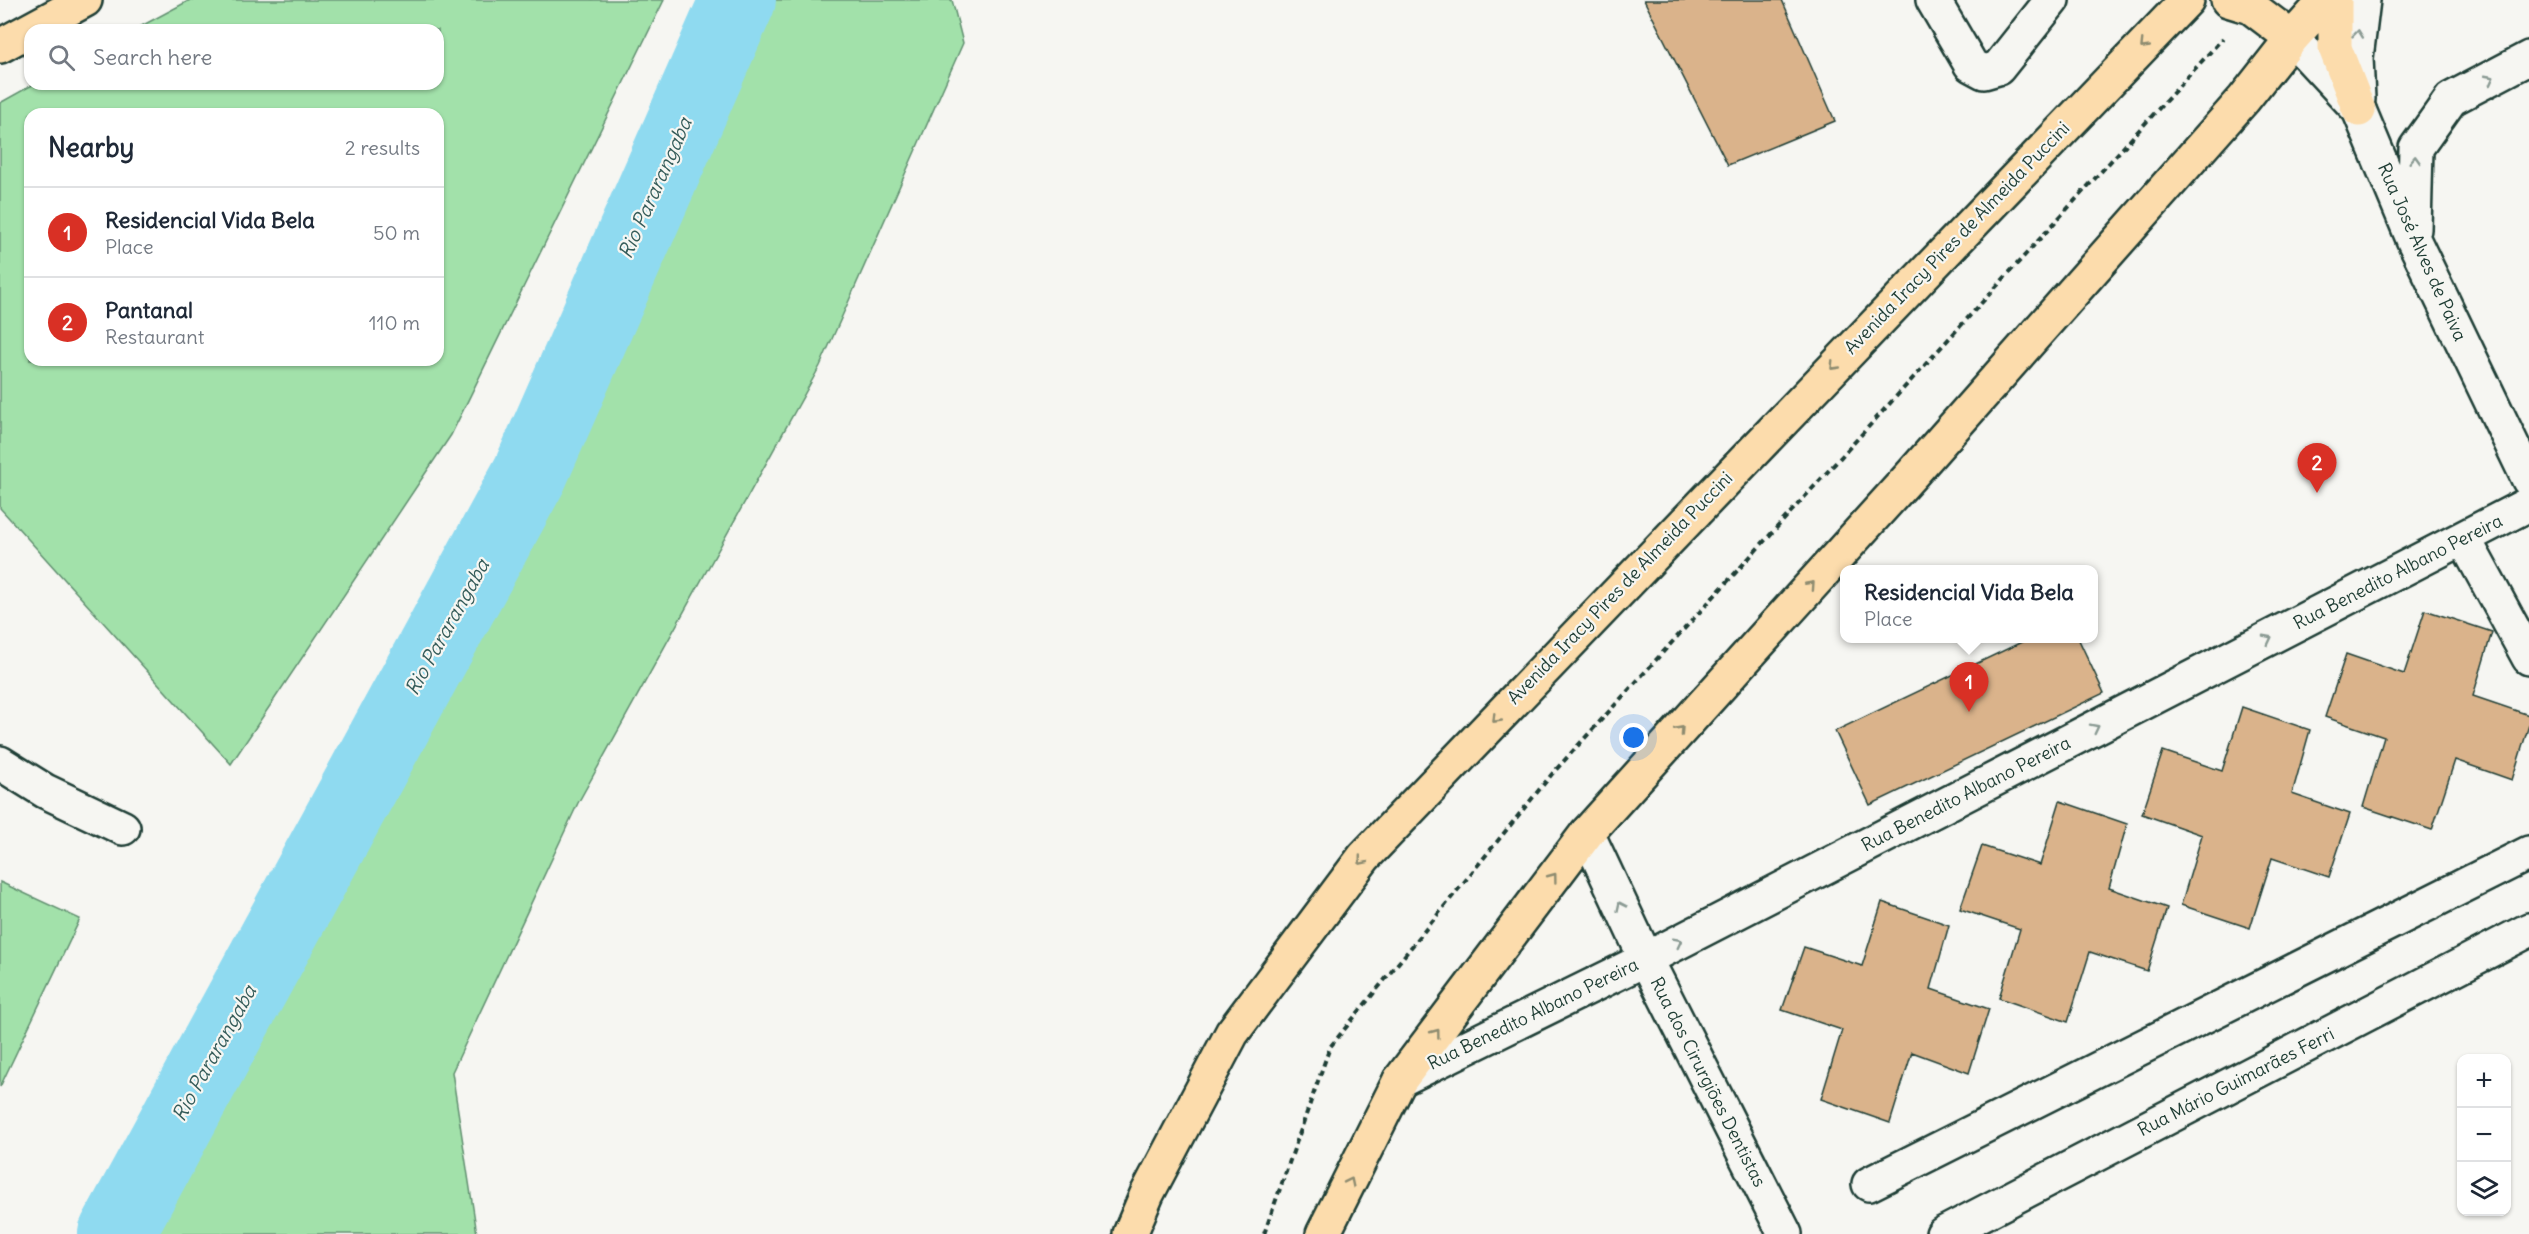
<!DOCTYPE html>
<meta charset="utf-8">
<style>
body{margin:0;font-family:Delius,sans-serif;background:#f2f2f3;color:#1f2937}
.controls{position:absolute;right:18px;bottom:18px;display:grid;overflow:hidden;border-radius:12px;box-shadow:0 2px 4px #0004}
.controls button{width:54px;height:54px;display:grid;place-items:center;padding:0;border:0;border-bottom:2px solid #e0e1e3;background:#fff;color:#1f2937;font:30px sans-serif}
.you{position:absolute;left:1634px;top:738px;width:21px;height:21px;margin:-15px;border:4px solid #fff;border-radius:50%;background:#1a73e8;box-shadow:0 0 0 9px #1a73e833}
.badge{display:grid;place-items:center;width:39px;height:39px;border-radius:50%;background:#d93025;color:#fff;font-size:20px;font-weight:700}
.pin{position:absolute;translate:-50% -50px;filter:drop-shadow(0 2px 3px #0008)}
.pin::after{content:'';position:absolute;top:32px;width:21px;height:18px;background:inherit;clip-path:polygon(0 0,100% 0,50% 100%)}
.popup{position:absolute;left:1840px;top:565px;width:258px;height:78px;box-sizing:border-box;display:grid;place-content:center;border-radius:12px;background:#fff;filter:drop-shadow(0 2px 4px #0005);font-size:20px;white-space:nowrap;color:#747a83}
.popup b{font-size:22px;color:#1f2937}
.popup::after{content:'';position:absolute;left:50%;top:100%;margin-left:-12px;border:12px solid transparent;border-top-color:#fff}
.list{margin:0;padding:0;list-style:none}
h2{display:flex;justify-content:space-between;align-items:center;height:78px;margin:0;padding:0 24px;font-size:26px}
h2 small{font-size:20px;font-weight:400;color:#747a83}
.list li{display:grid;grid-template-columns:39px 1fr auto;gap:18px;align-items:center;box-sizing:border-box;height:90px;padding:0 24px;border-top:2px solid #e0e1e3}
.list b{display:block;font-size:22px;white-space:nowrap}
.list p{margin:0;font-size:20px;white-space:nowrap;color:#747a83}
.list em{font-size:20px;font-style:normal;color:#747a83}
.icon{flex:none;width:33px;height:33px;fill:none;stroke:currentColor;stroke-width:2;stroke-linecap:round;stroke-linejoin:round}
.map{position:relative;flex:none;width:2529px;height:1234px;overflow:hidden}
.search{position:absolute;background:#fff;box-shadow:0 2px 4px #0004;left:24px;top:24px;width:420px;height:66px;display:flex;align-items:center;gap:15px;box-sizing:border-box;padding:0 21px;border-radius:18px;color:#747a83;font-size:22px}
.panel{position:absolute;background:#fff;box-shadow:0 2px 4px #0004;left:24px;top:108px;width:420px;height:258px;border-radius:18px}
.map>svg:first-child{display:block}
</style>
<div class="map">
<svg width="2529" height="1234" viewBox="0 0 2529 1234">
<rect width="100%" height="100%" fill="#f6f6f2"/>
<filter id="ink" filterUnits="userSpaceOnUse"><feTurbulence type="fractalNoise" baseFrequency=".0167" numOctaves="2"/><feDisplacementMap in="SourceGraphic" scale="12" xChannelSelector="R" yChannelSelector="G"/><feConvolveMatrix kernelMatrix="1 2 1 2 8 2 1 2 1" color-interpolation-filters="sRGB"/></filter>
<g filter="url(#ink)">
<path fill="#a2e1aa" stroke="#608f6f" stroke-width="1.5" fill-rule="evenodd" d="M190 0H664L451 435 231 764 0 508V103L34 84H438V30H134ZM30 114H438V360H30Z
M738 0H952L963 43 820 366 578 803 452 1072 477 1234H114L530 474Z
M0 882 80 919 0 1087Z"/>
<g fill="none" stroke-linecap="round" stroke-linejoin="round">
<path stroke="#8fdaf0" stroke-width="76" d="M116 1234 530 474 738 0"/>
</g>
<path fill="#dab38b" stroke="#1f3d34" stroke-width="1.5" d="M1644 0H1782L1835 121 1728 165Z
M2425 610 2492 632 2473 696 2529 715V725L2512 780 2455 760 2432 830 2363 807 2384 737 2325 717 2346 654 2404 674Z
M2030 638H2078L2104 693 1870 805 1835 731Z
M2242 707 2310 730 2292 794 2350 814 2329 877 2272 858 2250 928 2181 905 2202 835 2142 814 2163 751 2222 771Z
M2060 801 2127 824 2109 888 2167 908 2147 971 2090 952 2068 1022 1999 998 2020 929 1960 909 1982 846 2040 865Z
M1882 902 1949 925 1931 989 1989 1009 1969 1073 1912 1052 1890 1123 1821 1099 1842 1030 1782 1010 1804 947 1862 966Z"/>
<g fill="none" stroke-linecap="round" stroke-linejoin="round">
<g stroke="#1f3d34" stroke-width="38">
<path id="minor" d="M1933 0 1971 65 1984 72 1998 68 2052 0
M2292 38 2359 110 2413 239 2529 480
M2358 99 2356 58 2363 0
M2414 229 2416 148 2451 99 2529 58
M2464 539 2529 658
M0 763 45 791 123 828
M1587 833 1646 959 1785 1234
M1400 1080 1646 959 2529 504
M1869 1184 2529 853
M1943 1234 2529 930"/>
</g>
<g stroke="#1f3d34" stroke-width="38">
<path id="major" d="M2228 0 2251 7 2292 38
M2335 0V48L2359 110
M1130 1234 1147 1194 1232 1033 1364 857 2187 0
M1323 1234 1400 1080 1587 833 1913 473 2244 99 2292 38 2326 0"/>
</g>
<g stroke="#1f3d34" stroke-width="38">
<path id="highway" d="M0 46 85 0"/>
</g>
<path stroke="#1f3d34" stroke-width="4" stroke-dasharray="6 4.5" stroke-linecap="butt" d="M1264 1234 1330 1047 1552 774 2223 38"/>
<use href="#minor" stroke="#f6f6f2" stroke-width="33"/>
<use href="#major" stroke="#fcdcac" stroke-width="33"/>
<use href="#highway" stroke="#fcdcac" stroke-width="33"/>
</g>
<defs><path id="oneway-chevron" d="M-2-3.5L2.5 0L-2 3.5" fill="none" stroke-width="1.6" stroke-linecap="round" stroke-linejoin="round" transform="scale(1.5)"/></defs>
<g stroke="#8a9a93">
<use href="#oneway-chevron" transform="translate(2358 34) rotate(-84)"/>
<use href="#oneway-chevron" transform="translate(2490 79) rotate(-28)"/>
<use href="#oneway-chevron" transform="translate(2415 160) rotate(-88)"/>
<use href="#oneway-chevron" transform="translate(2268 639) rotate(-27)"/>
<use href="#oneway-chevron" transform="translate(2095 728) rotate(-27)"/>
<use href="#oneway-chevron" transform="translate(1621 906) rotate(-115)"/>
<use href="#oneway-chevron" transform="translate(1678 942) rotate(-27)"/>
</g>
<g stroke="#8e8c70">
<use href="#oneway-chevron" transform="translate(2144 45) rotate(134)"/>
<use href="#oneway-chevron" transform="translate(1834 366) rotate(134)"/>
<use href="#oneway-chevron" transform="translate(1811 585) rotate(-48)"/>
<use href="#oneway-chevron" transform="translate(1496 719) rotate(134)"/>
<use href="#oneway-chevron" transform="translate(1680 730) rotate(-48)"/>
<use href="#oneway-chevron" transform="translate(1362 861) rotate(129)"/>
<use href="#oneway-chevron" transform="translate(1553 877) rotate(-53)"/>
<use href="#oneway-chevron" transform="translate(1436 1033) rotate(-53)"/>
<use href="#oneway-chevron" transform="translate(1350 1182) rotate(-64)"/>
</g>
</g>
<g text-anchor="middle" stroke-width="4.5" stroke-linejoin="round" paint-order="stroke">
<g font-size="18" fill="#1f3d34" stroke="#f6f6f2">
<text transform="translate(1957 238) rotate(-46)" y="6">Avenida Iracy Pires de Almeida Puccini</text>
<text transform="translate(2422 252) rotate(66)" y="6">Rua José Alves de Paiva</text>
<text transform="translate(2398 572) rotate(-27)" y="6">Rua Benedito Albano Pereira</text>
<text transform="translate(1620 588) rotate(-46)" y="6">Avenida Iracy Pires de Almeida Puccini</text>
<text transform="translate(1966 794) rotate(-27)" y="6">Rua Benedito Albano Pereira</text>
<text transform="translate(1533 1014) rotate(-26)" y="6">Rua Benedito Albano Pereira</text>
<text transform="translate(1708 1082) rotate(63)" y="6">Rua dos Cirurgiões Dentistas</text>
<text transform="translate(2236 1082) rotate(-27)" y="6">Rua Mário Guimarães Ferri</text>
</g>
<g font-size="20" font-style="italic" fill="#355c5a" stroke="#f6f6f2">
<text transform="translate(655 188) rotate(-66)" y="7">Rio Pararangaba</text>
<text transform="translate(447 627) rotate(-61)" y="7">Rio Pararangaba</text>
<text transform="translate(214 1053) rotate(-61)" y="7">Rio Pararangaba</text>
</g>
</g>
</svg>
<div class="controls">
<button>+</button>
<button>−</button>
<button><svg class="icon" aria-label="layers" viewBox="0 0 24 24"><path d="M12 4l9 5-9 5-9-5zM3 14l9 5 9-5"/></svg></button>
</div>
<div class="you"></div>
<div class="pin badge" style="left:1969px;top:712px">1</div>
<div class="popup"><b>Residencial Vida Bela</b>Place</div>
<div class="pin badge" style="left:2317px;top:493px">2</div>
<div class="search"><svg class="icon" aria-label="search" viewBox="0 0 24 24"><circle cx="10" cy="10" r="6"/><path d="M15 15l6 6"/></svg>Search here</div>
<section class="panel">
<h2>Nearby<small>2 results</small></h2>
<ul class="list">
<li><span class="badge">1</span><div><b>Residencial Vida Bela</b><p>Place</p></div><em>50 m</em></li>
<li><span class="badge">2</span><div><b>Pantanal</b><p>Restaurant</p></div><em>110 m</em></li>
</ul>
</section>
</div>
